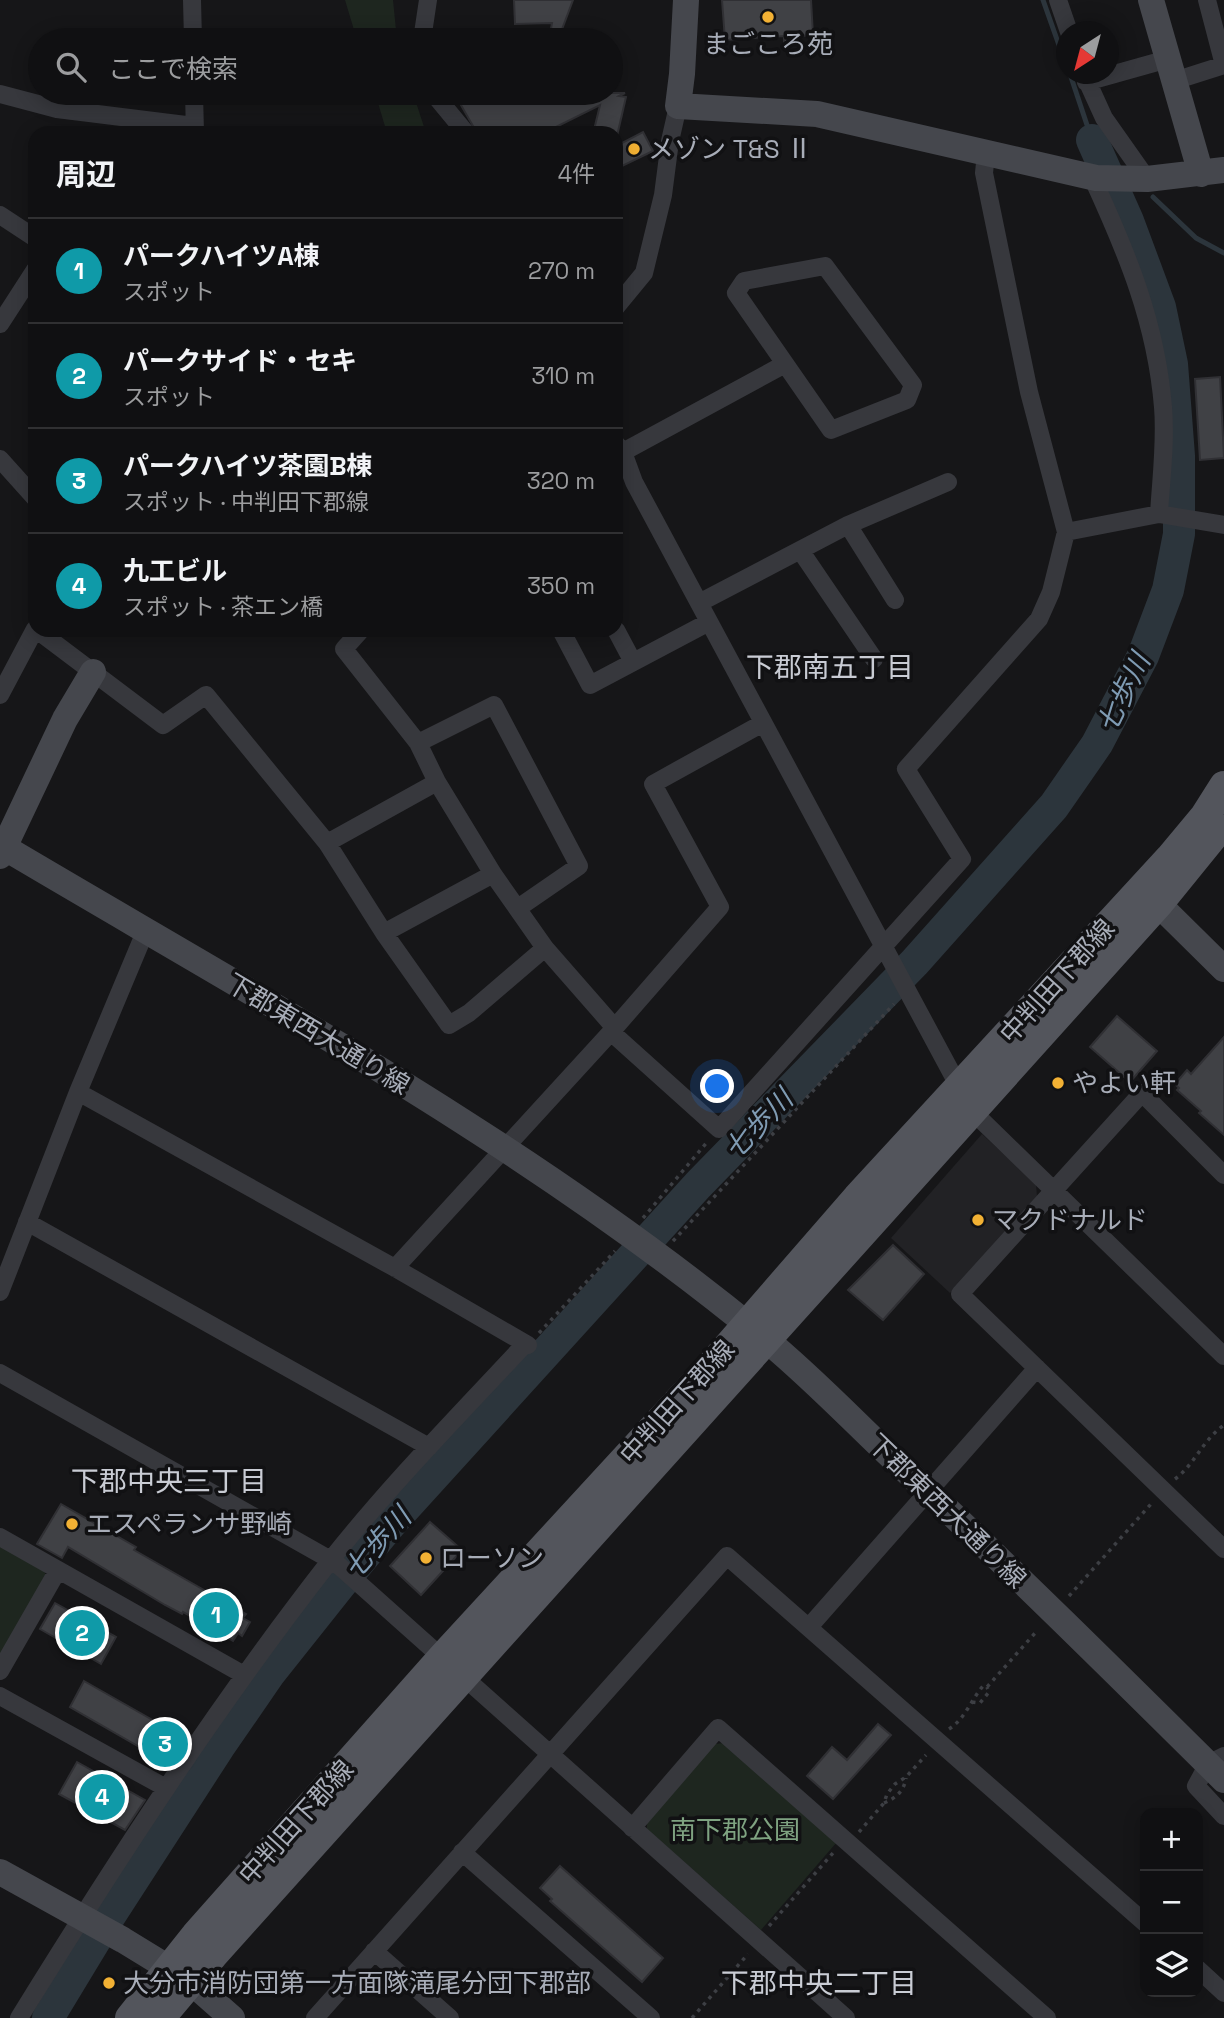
<!DOCTYPE html>
<html lang="ja">
<meta charset="utf-8">
<style>
body{margin:0;font-family:"Space Grotesk","Noto Sans JP",sans-serif;background:#1e1e20;color:#f1f3f6}
.controls{position:absolute;right:21px;bottom:21px;display:grid;overflow:hidden;border-radius:14px;box-shadow:0 4px 18px #0003}
.controls button{width:63px;height:63px;display:grid;place-items:center;padding:0;border:0;border-bottom:2px solid #303032;background:#101012;color:#f1f3f6;font:35px sans-serif}
.compass{position:absolute;left:1056px;top:21px;width:63px;height:63px;border-radius:50%;background:#101012;box-shadow:0 4px 18px #0003;rotate:216deg}
.you{position:absolute;left:718px;top:1087px;width:24px;height:24px;margin:-18px;border:5px solid #fff;border-radius:50%;background:#1a73e8;box-shadow:0 0 0 10px #1a73e833}
.badge{display:grid;place-items:center;width:46px;height:46px;border-radius:50%;background:#f2b134;color:#fff;font-size:23px;font-weight:700}
.pin{position:absolute;translate:-50% -50%;border:4px solid #fff;box-shadow:0 2px 7px #0006}
.list{margin:0;padding:0;list-style:none}
h2{display:flex;justify-content:space-between;align-items:center;height:91px;margin:0;padding:0 28px;font-size:30px}
h2 small{font-size:23px;font-weight:400;color:#9c9d9f}
.list li{display:grid;grid-template-columns:46px 1fr auto;gap:21px;align-items:center;box-sizing:border-box;height:105px;padding:0 28px;border-top:2px solid #303032}
.list b{display:block;font-size:26px;white-space:nowrap}
.list p{margin:0;font-size:23px;white-space:nowrap;color:#9c9d9f}
.list em{font-size:23px;font-style:normal;color:#9c9d9f}
.icon{flex:none;width:38px;height:38px;fill:none;stroke:currentColor;stroke-width:2;stroke-linecap:round;stroke-linejoin:round}
.map{position:relative;flex:none;width:1224px;height:2018px;overflow:hidden}
.search{position:absolute;background:#101012;box-shadow:0 4px 18px #0003;left:28px;top:28px;width:595px;height:77px;display:flex;align-items:center;gap:18px;box-sizing:border-box;padding:0 24px;border-radius:38px;color:#9c9d9f;font-size:26px}
.panel{position:absolute;background:#101012;box-shadow:0 4px 18px #0003;left:28px;top:126px;width:595px;height:511px;border-radius:21px}
.map>svg:first-child{display:block}
</style>
<div class="map">
<svg width="1224" height="2018" viewBox="0 0 1224 2018">
<rect width="100%" height="100%" fill="#161618"/>
<path fill="#222225" d="M982 1134 1036 1184 1037 1197 950 1293 891 1238Z"/>
<path fill="#1e261f" d="M345 0H393L397 40H357Z
M375 93H413L426 133H387Z
M0 1545 44 1570 47 1580 0 1664Z
M724 1743 837 1842 761 1930 647 1829V1820L715 1744Z"/>
<g fill="none" stroke-linecap="round" stroke-linejoin="round">
<path stroke="#2c353c" stroke-width="5" d="M1043 0 1066 65
M1070 74 1092 140 1101 142
M1153 197 1196 238 1224 253"/>
<path stroke="#2c353c" stroke-width="32" d="M48 2018 111 1914 219 1747 270 1673 340 1585 393 1521 698 1185 915 962 1054 806 1097 744 1143 656 1168 590 1179 534V456L1172 364 1160 307 1128 221 1092 140"/>
</g>
<path fill="#404145" stroke="#303034" stroke-width="2" d="M514 0H573L558 40H549L552 23 515 24Z
M722 0H811L813 35 799 36 800 43 784 44V36L725 40Z
M473 93H625L619 96 626 97 617 136 616 133 594 130 600 105 544 133H477L458 100Z
M643 132 653 151 616 169V146Z
M1220 377 1224 458 1200 460 1195 379Z
M1117 1016 1157 1051 1130 1082 1090 1047Z
M1224 1037V1135L1199 1113 1201 1111 1177 1090 1179 1088 1175 1084 1187 1070 1191 1074Z
M893 1245 924 1274 883 1320 848 1290Z
M61 1504 136 1547 134 1550 246 1614 243 1618 250 1622 242 1636 238 1633 233 1641 183 1612 182 1614 165 1605 68 1547 62 1558 37 1544Z
M430 1522 462 1550 421 1595 390 1566Z
M55 1603 116 1637 101 1664 40 1629Z
M84 1681 186 1739 169 1764 70 1707Z
M878 1724 891 1735 833 1799 807 1776 832 1747 847 1760Z
M77 1762 145 1800 125 1830 59 1794Z
M560 1866 663 1958 642 1982 550 1901 552 1899 540 1888Z"/>
<g fill="none" stroke-linecap="round" stroke-linejoin="round">
<path stroke="#3d3f44" stroke-width="3.5" stroke-dasharray="3.5 5" stroke-linecap="butt" d="M643 1218 708 1141
M673 1241 894 1004
M539 1333 615 1251
M1175 1479C1195 1464 1202 1441 1224 1425
M1069 1596 1151 1504
M972 1702 980 1703 989 1692 987 1687
M949 1729C965 1719 971 1700 983 1686L987 1687 1036 1632
M884 1803C896 1798 904 1791 906 1778
M859 1832 884 1803 887 1794 895 1784 906 1777 926 1755
M769 1926 833 1853
M692 2018 748 1954"/>
<path stroke="#37383d" stroke-width="18" d="M192 0 193 40
M1058 0 1069 32
M422 40 428 0
M1084 74 1104 118 1147 179
M1174 81 1224 65 1207 0
M1086 82 1168 59
M194 93 195 133
M433 93 466 133
M0 94 57 109 194 126
M1092 177C1127 253 1156 322 1163 407 1166 442 1161 479 1159 514
M0 215 35 238
M825 266 913 385 907 400 831 430 736 293 744 281Z
M616 307 644 273 663 195 670 141 678 106
M0 324 35 270
M616 444 623 452 634 482 972 1111 1224 1356
M623 452 785 364
M0 459 35 498
M848 525 895 600
M1066 532 1159 514 1224 525
M800 550 874 659
M699 603 848 525 948 482
M37 630 163 725 206 695 327 843 384 933 449 1025 469 1013 545 948
M361 630 344 649 418 743 437 782 493 874 545 948 615 1028
M561 630 590 685 709 622
M616 630 633 662
M0 695 35 629
M418 743 494 705 579 866 518 908
M327 843 437 782
M384 933 493 874
M611 1032 719 1129 962 859 906 769 1039 619 1051 592 1066 532 1029 392 984 173 986 153
M78 1092 395 1268 528 1345
M1224 1175 1142 1093 960 1294 1224 1549
M27 1222 429 1447
M395 1268 611 1032 720 907 653 784 763 723
M0 1292 78 1092 145 932
M0 1373 336 1563 846 2018
M0 1537 244 1675
M809 1627 1037 1368
M0 1671 58 1570
M0 1696 166 1788
M1224 1756 1208 1764 1196 1786 1224 1816
M632 1828 718 1728 1047 2018
M462 1852 651 2018
M374 1951 450 2018
M1198 1969 1224 1993
M19 2018C116 1861 216 1707 330 1561 390 1485 459 1415 525 1344
M315 2018 727 1556 1145 1923"/>
<path stroke="#45474d" stroke-width="26" d="M686 0 682 74 678 106 817 114 1096 178 1147 179 1224 170
M1151 0 1201 174
M0 845C261 1000 529 1144 764 1338 812 1377 855 1423 900 1465 1010 1568 1117 1674 1224 1780
M0 856 65 719 93 672
M1143 889 1224 969
M0 1872 123 1940 190 1981 232 2018"/>
<path stroke="#53555c" stroke-width="30" d="M130 2018 196 1935 442 1658 711 1366 857 1198 1170 858 1205 816 1224 786
M160 2018 213 1955 1158 904 1219 829"/>
</g>
<g fill="#f2b134" stroke="#111113" stroke-width="2.5">
<circle cx="768" cy="17" r="7"/>
<circle cx="634" cy="149" r="7"/>
<circle cx="1058" cy="1083" r="7"/>
<circle cx="978" cy="1220" r="7"/>
<circle cx="72" cy="1524" r="7"/>
<circle cx="426" cy="1558" r="7"/>
<circle cx="109" cy="1983" r="7"/>
</g>
<g text-anchor="middle" stroke-width="7" stroke-linejoin="round" paint-order="stroke">
<g font-size="26" fill="#a8adb8" stroke="#111113" text-anchor="start">
<text x="768" y="53" text-anchor="middle">まごころ苑</text>
<text x="648" y="158">メゾン T&amp;S Ⅱ</text>
<text x="1072" y="1092">やよい軒</text>
<text x="992" y="1229">マクドナルド</text>
<text x="86" y="1533">エスペランサ野崎</text>
<text x="440" y="1567">ローソン</text>
<text x="123" y="1992">大分市消防団第一方面隊滝尾分団下郡部</text>
</g>
<g font-size="26" fill="#a8adb8" stroke="#111113">
<text transform="translate(1057 981) rotate(-48)" y="9">中判田下郡線</text>
<text transform="translate(318 1034) rotate(31)" y="9">下郡東西大通り線</text>
<text transform="translate(677 1402) rotate(-48)" y="9">中判田下郡線</text>
<text transform="translate(947 1511) rotate(44)" y="9">下郡東西大通り線</text>
<text transform="translate(296 1822) rotate(-48)" y="9">中判田下郡線</text>
</g>
<g font-size="26" fill="#7fa381" stroke="#111113">
<text x="735" y="1839">南下郡公園</text>
</g>
<g font-size="28" fill="#c9ccd4" stroke="#111113">
<text x="830" y="677">下郡南五丁目</text>
<text x="169" y="1491">下郡中央三丁目</text>
<text x="819" y="1993">下郡中央二丁目</text>
</g>
<g font-size="28" font-style="italic" fill="#7f9bb3" stroke="#111113">
<text transform="translate(1123 693) rotate(-64)" y="10">七歩川</text>
<text transform="translate(758 1124) rotate(-46)" y="10">七歩川</text>
<text transform="translate(377 1543) rotate(-48)" y="10">七歩川</text>
</g>
</g>
</svg>
<div class="controls">
<button>+</button>
<button>−</button>
<button><svg class="icon" aria-label="layers" viewBox="0 0 24 24"><path d="M12 4l9 5-9 5-9-5zM3 14l9 5 9-5"/></svg></button>
</div>
<svg class="compass" viewBox="-18 -18 36 36"><path d="M0-13l5 13h-10z" fill="#e53935"/><path d="M0 13l5-13h-10z" fill="#9c9d9f"/></svg>
<div class="you"></div>
<div class="pin badge" style="left:216px;top:1615px;background:#0f9aa8">1</div>
<div class="pin badge" style="left:82px;top:1633px;background:#0f9aa8">2</div>
<div class="pin badge" style="left:165px;top:1744px;background:#0f9aa8">3</div>
<div class="pin badge" style="left:102px;top:1797px;background:#0f9aa8">4</div>
<div class="search"><svg class="icon" aria-label="search" viewBox="0 0 24 24"><circle cx="10" cy="10" r="6"/><path d="M15 15l6 6"/></svg>ここで検索</div>
<section class="panel">
<h2>周辺<small>4件</small></h2>
<ul class="list">
<li><span class="badge" style="background:#0f9aa8">1</span><div><b>パークハイツA棟</b><p>スポット</p></div><em>270 m</em></li>
<li><span class="badge" style="background:#0f9aa8">2</span><div><b>パークサイド・セキ</b><p>スポット</p></div><em>310 m</em></li>
<li><span class="badge" style="background:#0f9aa8">3</span><div><b>パークハイツ茶園B棟</b><p>スポット · 中判田下郡線</p></div><em>320 m</em></li>
<li><span class="badge" style="background:#0f9aa8">4</span><div><b>九工ビル</b><p>スポット · 茶エン橋</p></div><em>350 m</em></li>
</ul>
</section>
</div>
